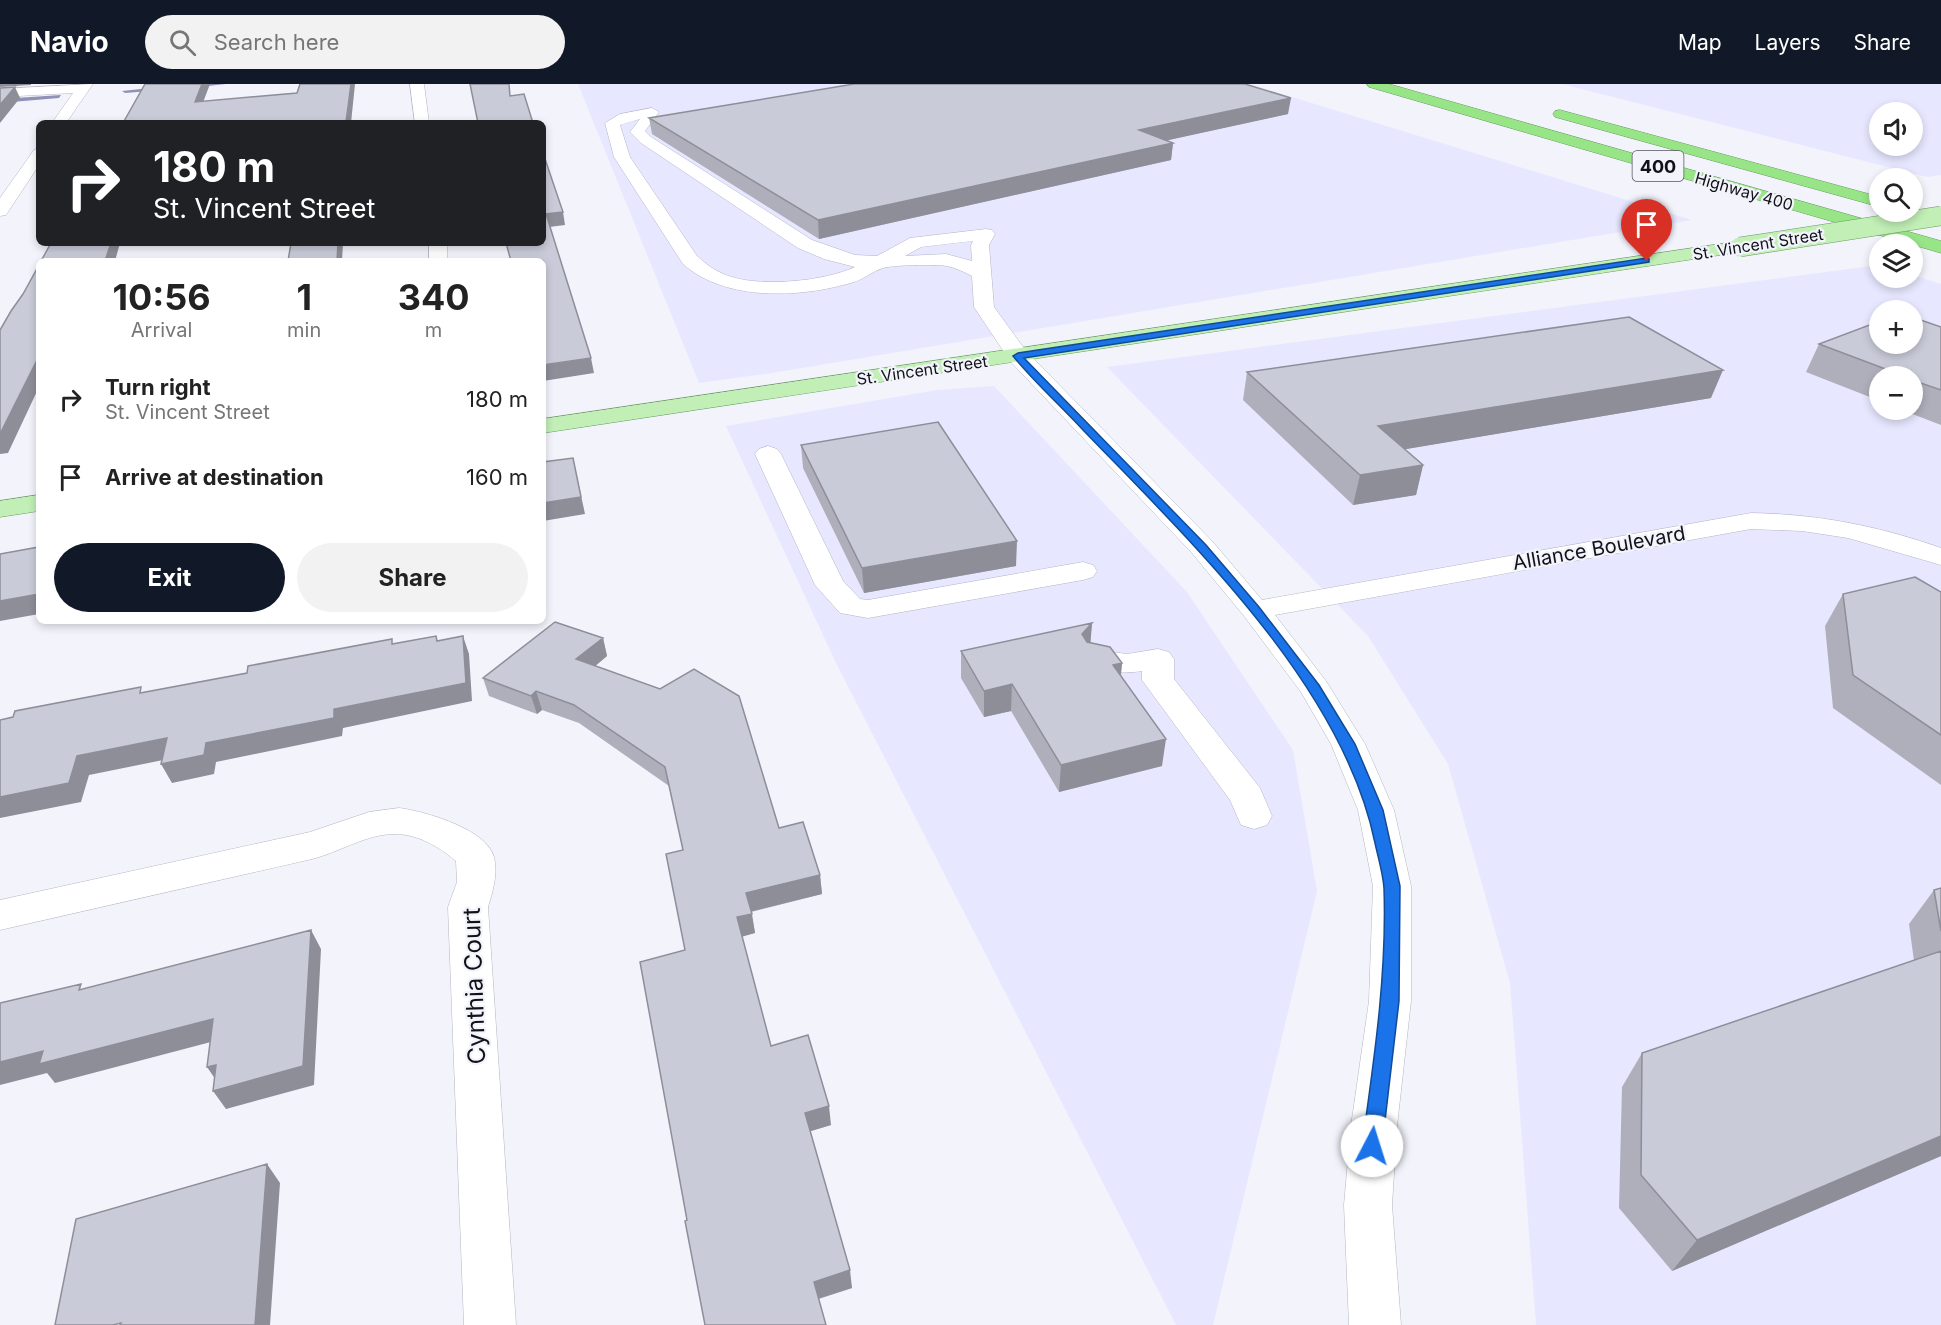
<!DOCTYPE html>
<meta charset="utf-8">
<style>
:root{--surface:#fff;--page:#f2f2f2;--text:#222;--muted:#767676;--accent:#111827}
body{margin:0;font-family:Inter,sans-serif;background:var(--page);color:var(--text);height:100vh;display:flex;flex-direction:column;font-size:22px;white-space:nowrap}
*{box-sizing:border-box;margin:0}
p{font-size:20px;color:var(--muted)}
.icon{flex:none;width:33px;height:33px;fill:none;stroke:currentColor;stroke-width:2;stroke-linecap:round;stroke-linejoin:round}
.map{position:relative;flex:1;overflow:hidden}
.side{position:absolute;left:36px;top:174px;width:510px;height:366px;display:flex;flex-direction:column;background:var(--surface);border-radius:9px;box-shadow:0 3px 9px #0003}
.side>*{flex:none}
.hud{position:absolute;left:36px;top:36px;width:510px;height:126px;border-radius:9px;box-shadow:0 3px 9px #0003;background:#202124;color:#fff;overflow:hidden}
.buttons{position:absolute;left:1869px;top:18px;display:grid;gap:12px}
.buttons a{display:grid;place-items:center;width:54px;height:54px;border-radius:50%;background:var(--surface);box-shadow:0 3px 9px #0003;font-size:30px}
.pin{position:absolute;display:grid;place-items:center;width:51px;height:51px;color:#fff;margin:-62px -26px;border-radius:50% 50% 50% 0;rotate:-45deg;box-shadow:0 0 6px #0007}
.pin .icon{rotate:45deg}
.me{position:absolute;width:66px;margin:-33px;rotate:5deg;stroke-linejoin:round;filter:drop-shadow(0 0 4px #0008)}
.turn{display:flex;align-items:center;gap:21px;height:126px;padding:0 18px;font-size:27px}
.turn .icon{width:78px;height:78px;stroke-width:2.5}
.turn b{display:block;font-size:42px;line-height:51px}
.eta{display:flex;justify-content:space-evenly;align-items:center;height:102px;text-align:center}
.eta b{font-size:36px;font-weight:700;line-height:42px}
.cta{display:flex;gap:12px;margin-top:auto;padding:12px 18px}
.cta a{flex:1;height:69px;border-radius:36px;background:var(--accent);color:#fff;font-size:24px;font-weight:700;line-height:69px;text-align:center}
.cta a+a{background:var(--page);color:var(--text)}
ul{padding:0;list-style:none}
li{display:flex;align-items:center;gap:18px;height:78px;padding:0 18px}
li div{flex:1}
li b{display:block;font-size:22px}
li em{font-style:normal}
header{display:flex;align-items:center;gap:36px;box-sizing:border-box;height:84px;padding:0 30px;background:var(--accent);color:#fff}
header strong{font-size:28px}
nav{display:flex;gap:33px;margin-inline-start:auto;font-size:21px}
.search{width:420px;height:54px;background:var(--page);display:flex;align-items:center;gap:15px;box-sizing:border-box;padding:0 21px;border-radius:33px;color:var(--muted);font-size:22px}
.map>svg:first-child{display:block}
.built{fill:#e7e8ff;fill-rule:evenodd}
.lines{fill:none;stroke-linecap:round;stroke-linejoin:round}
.stream{fill:#9091b7;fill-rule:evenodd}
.minor-casing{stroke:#b4b5c3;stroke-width:1}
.major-casing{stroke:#689b5f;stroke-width:1}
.highway-casing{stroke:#689b5f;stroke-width:1}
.minor{fill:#fff;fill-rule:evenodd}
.major{fill:#c1efb6;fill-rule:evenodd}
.highway{fill:#97e586;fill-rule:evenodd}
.major-bridge-casing{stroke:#689b5f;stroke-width:20;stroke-linecap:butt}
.major-bridge{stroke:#c1efb6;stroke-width:19}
.wall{fill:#aeafbb}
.shaded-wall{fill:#8d8e98}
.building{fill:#cacbd9;stroke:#8d8e98;stroke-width:1.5}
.route{fill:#1a73e8;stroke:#114b97;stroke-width:1.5}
.labels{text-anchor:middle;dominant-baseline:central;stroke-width:4.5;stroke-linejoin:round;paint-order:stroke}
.far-street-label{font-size:16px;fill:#111217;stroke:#f3f3fc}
.shield{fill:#f3f3fc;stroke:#55565c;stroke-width:1.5}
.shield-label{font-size:18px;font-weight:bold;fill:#111217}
.street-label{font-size:20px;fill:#111217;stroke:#f3f3fc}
.near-street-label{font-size:24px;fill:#111217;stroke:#f3f3fc}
</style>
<header>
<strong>Navio</strong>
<div class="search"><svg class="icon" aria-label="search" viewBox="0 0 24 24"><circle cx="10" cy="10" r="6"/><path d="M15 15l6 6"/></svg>Search here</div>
<nav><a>Map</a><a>Layers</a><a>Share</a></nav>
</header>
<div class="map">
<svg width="1941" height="1241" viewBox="0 0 1941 1241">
<rect width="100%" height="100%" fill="#f3f3fc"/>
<path class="built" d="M 578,0 L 1250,0 L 1692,136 L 772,289 L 699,299 Z
M 1562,0 L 1941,0 L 1941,91 L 1927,93 ZM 1880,28 L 1912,28 L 1912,62 L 1880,62 Z
M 1879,181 L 1880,194 L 1912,194 L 1913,191 L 1941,200 L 1941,1241 L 1536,1241 L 1510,899 L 1448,680 L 1368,552 L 1107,283 ZM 1880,226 L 1912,226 L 1912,260 L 1880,260 ZM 1880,292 L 1912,292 L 1912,326 L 1880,326 Z
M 994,302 L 1187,508 L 1293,666 L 1317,807 L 1213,1241 L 1176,1241 L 836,579 L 726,342 L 937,306 Z"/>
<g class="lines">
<path class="stream" d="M 193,0 L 226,0 L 190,4 L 187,2 Z
M 160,3 L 162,6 L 125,9 L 122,7 Z
M 61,11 L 59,14 L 0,19 L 0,15 Z"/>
<defs>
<path id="minor" d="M 93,0 L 66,39 L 52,39 L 73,9 L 0,13 L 0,5 Z
M 410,0 L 424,0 L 429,39 L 415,39 Z
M 652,24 L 659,28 L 645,47 L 651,53 L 812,156 L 855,171 L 877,172 L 910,154 L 986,145 L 992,146 L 995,150 L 989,161 L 994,223 L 1026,267 L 1212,457 L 1262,516 L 1751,429 C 1817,430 1879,442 1941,464 L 1941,481 L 1848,454 L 1802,447 L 1751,445 L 1275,531 L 1326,597 L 1365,660 L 1394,726 L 1411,802 L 1411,917 L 1397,1042 L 1392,1121 L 1401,1241 L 1349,1241 L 1344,1121 L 1351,1042 L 1369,917 L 1373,802 L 1358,726 L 1331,660 L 1301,608 L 1244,532 L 1192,469 L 1010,277 L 974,223 L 972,192 C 964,188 956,184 947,182 C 936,180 892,181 883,184 C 873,187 864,195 854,198 C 801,214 726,218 683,180 L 614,73 L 605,39 L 620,30 ZM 640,35 L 630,48 L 641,59 L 798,164 L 824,175 L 855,183 C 825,197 764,203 732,193 C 718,189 708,182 697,172 L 630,73 L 620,41 ZM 973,157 L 971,161 L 972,177 L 946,170 L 905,172 L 921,163 Z
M 39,64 L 39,81 L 6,131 L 0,132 L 0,114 L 34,66 Z
M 429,159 L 447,159 L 447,177 L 429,177 Z
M 768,362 L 777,365 L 781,370 L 843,497 L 860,515 L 868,516 L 1083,478 L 1093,481 L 1097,487 L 1093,493 L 1083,496 L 868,534 L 840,529 L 815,501 L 755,370 L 759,365 Z
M 1158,565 L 1169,568 L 1174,575 L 1174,595 L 1260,704 L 1272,732 L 1267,741 L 1254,745 L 1241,741 L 1230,716 L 1142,596 L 1142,587 C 1123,590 1105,588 1087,583 L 1082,576 L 1087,569 L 1098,566 L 1127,570 Z
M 399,724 C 424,727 487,745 494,773 C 498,790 493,807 488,823 L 516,1241 L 464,1241 L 448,823 L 457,798 L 456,777 C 439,763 418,750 395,750 C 366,750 340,768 312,775 C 208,799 104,822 0,846 L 0,816 L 310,748 L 369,728 Z"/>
<path id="major" d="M 1740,157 L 1747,159 L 1749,163 L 1747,167 L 543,349 L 543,335 Z
M 39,411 L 39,427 L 0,433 L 0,417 Z"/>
<path id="highway" d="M 1367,0 L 1389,0 L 1941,157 L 1941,169 L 1369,3 Z
M 1560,26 L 1880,113 L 1880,123 L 1555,33 L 1553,30 L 1555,27 Z"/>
</defs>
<use href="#minor" class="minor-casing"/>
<use href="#major" class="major-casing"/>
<use href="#highway" class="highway-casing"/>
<use href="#minor" class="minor"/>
<use href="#major" class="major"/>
<use href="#highway" class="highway"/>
<defs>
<path id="major-bridge" d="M 1740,163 L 1941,132"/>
</defs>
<use href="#major-bridge" class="major-bridge-casing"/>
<use href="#major-bridge" class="major-bridge"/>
</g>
<path class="wall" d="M 1288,30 L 1167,56 L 1173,59 L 1171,76 L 819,155 L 652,50 L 649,34 Z
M 1941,243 L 1941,341 L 1902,326 L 1912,326 L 1912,292 L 1880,292 L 1880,317 L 1806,288 L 1819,260 Z
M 1247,288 L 1711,314 L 1405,365 L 1423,381 L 1416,411 L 1353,421 L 1243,316 Z
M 801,361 L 1016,482 L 864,509 L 803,384 Z
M 1941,508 L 1941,701 L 1833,624 L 1825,542 L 1843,510 Z
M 1092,539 L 1090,559 L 1122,579 L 1121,592 L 1162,682 L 1059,708 L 1011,627 L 984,633 L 961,594 L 961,567 Z
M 603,554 L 607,572 L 595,582 L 779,744 L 820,791 L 822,810 L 751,828 L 755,849 L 742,852 L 771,962 L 831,1041 L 810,1047 L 852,1204 L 819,1215 L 687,1136 L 685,866 L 683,766 L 669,702 L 579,639 L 542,626 L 537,630 L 489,612 L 483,594 Z
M 1941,804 L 1941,1072 L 1672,1187 L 1619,1124 L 1622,1003 L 1642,969 L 1914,877 L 1909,840 L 1934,806 Z"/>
<path class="shaded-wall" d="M 0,0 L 31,0 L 31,1 L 0,3 Z
M 202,0 L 210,0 L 199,29 L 195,18 Z
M 351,0 L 355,0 L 351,39 L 346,39 Z
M 15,3 L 20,14 L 0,39 L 0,21 Z
M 1291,14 L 1288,30 L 1137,63 L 1139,46 Z
M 1173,59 L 1171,76 L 819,155 L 818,136 Z
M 563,128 L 565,141 L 549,143 L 546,130 Z
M 111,159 L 120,159 L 115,177 L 105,177 Z
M 338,159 L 343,159 L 342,177 L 337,177 Z
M 39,272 L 39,303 L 8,369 L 0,370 L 0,350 Z
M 591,274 L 594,289 L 543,297 L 543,281 Z
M 1723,286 L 1711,314 L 1371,371 L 1378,342 Z
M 573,374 L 585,430 L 543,437 L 543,419 Z
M 1423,381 L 1416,411 L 1353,421 L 1360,391 Z
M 1017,457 L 1016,482 L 864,509 L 862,484 Z
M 39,510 L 39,530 L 0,537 L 0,517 Z
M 1092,539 L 1090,565 L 1082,550 Z
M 463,552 L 469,570 L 472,617 L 343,644 L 342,652 L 216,678 L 214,690 L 172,699 L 161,680 L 206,659 L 334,625 Z
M 603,554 L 607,572 L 581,594 L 576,575 Z
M 1122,579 L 1119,606 L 1113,581 Z
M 1012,600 L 1011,627 L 984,633 L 984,607 Z
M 536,607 L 542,626 L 537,630 L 531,612 Z
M 167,654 L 178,673 L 89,691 L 81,718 L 0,734 L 0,713 L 77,672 Z
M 1166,655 L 1162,682 L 1059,708 L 1061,681 Z
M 820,791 L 822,810 L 749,828 L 746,809 Z
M 752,830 L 755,849 L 741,853 L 737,833 Z
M 311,846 L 321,865 L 314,1001 L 226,1025 L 213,1007 Z
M 213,935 L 226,954 L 55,999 L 47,989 L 0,1001 L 0,978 L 43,967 Z
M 216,981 L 220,1002 L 207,983 Z
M 829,1022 L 831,1041 L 808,1048 L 805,1029 Z
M 1941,1052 L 1941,1072 L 1672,1187 L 1697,1156 Z
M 267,1080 L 280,1099 L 270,1241 L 255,1241 Z
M 850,1186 L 852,1204 L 817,1215 L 814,1198 Z"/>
<path class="building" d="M 145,0 L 202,0 L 195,18 L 297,9 L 300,0 L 351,0 L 346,38 L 348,38 L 348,39 L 123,39 Z
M 470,0 L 509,0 L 510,12 L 524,10 L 533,39 L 478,39 Z
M 854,0 L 1245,0 L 1291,14 L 1139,46 L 1173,59 L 818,136 L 649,34 Z
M 15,3 L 0,21 L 0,4 Z
M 543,69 L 563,128 L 546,130 L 591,274 L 543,281 L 543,177 L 511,177 L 506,159 L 543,159 Z
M 51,159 L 111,159 L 105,177 L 41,177 Z
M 291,159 L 338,159 L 337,177 L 288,177 Z
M 39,181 L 39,272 L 0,350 L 0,246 L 11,227 L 23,210 Z
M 1629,233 L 1723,286 L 1378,342 L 1423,381 L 1360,391 L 1247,288 Z
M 1912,233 L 1941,243 L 1941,306 L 1912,296 L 1912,292 L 1904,292 L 1819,260 L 1880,237 L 1880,260 L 1912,260 Z
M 938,338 L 1017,457 L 862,484 L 801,361 Z
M 573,374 L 581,413 L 543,419 L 543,378 Z
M 39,463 L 39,510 L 0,517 L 0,470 Z
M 1915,493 L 1941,508 L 1941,651 L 1853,591 L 1843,510 Z
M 555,538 L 603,554 L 576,575 L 660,605 L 694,585 L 739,612 L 779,744 L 803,738 L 820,791 L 746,809 L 752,830 L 737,833 L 771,962 L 808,951 L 829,1022 L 805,1029 L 850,1186 L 814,1198 L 826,1241 L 705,1241 L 685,1137 L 687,1136 L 640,878 L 685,866 L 666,770 L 683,766 L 665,683 L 574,621 L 536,607 L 531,612 L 483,594 Z
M 1092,539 L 1082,550 L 1087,558 L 1110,563 L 1122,579 L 1113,581 L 1166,655 L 1061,681 L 1012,600 L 984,607 L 961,567 Z
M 436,552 L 437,557 L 463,552 L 466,599 L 334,625 L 334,634 L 206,659 L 204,671 L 161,680 L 167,654 L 77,672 L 69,699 L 0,713 L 0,636 L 13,633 L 15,627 L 141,603 L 140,609 L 247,589 L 248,582 L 392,555 L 392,560 Z
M 1941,804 L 1941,847 L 1934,806 Z
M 311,846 L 303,982 L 213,1007 L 216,981 L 207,983 L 213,935 L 39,980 L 43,967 L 0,978 L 0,919 L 81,900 L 79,906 Z
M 1941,867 L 1941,1052 L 1697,1156 L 1641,1091 L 1642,969 Z
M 267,1080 L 255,1241 L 120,1241 L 121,1239 L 113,1241 L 55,1241 L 76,1135 Z"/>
<path class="route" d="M 1647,174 L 1649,175 L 1649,178 L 1024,274 L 1206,461 L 1259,523 L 1319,601 L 1355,660 L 1383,726 L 1400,802 L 1399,917 L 1382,1062 L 1379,1068 L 1372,1070 L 1365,1068 L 1362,1062 C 1374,976 1387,891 1384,804 C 1383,789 1378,773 1375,759 C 1343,602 1191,458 1083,346 C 1060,321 1034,298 1013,272 L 1018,269 Z"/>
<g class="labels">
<g class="far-street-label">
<text transform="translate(1744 107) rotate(16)">Highway 400</text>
<text transform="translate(1758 160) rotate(-9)">St. Vincent Street</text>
<text transform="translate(922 286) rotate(-8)">St. Vincent Street</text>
</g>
<rect class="shield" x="1632.5" y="67" width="51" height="30" rx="4.5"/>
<g class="shield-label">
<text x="1658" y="82">400</text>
</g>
<g class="street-label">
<text transform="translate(1599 464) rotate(-10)">Alliance Boulevard</text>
</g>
<g class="near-street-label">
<text transform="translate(474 902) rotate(-92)">Cynthia Court</text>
</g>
</g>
</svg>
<div class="buttons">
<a><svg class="icon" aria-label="sound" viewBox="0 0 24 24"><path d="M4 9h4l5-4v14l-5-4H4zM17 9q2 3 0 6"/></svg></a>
<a><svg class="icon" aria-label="search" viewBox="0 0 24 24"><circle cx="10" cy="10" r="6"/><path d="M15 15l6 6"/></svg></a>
<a><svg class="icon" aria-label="layers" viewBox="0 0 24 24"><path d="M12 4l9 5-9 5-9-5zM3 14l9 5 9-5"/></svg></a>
<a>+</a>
<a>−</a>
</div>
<div class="pin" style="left:1647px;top:177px;background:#d93025"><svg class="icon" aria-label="arrive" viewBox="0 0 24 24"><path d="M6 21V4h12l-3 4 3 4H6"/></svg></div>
<svg class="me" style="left:1372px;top:1062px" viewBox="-20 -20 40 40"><circle r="19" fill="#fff"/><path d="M0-13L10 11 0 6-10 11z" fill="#1a73e8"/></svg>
<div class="hud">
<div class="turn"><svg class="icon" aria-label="right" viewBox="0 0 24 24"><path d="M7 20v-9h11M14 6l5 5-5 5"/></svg><div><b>180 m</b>St. Vincent Street</div></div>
</div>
<section class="side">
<div class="eta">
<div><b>10:56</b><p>Arrival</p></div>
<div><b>1</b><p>min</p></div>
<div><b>340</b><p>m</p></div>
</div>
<ul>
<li><svg class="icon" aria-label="right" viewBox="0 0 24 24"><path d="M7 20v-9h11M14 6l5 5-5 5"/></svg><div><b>Turn right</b><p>St. Vincent Street</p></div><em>180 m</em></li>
<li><svg class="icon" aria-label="arrive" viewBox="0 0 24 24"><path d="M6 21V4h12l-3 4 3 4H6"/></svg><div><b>Arrive at destination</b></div><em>160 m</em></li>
</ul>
<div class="cta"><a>Exit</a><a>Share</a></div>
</section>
</div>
